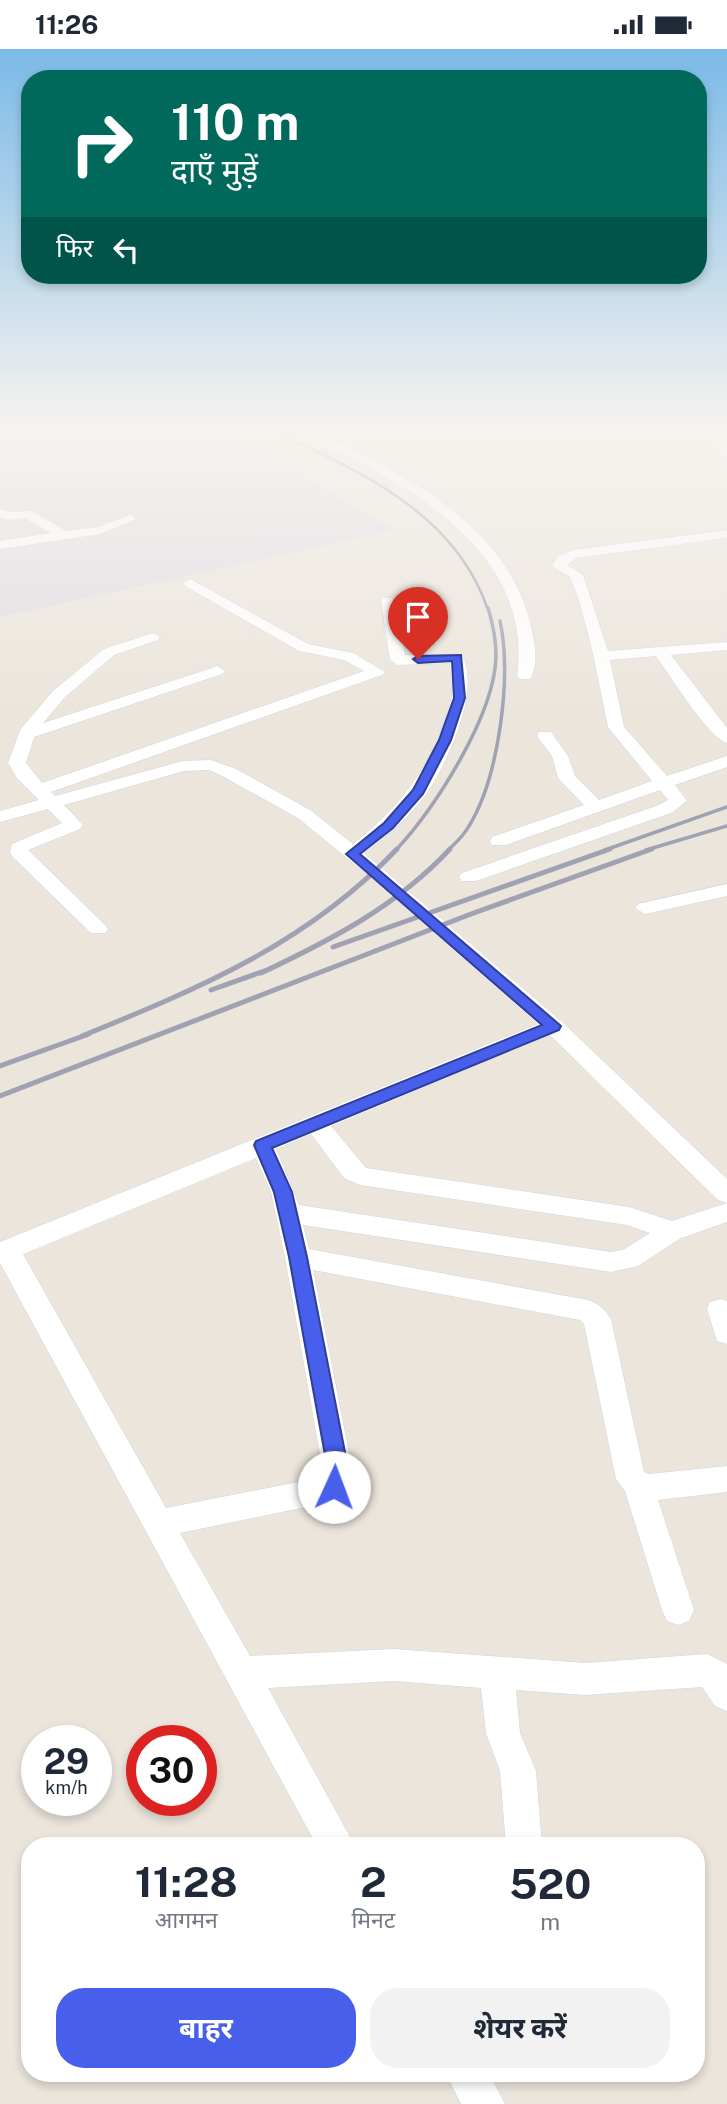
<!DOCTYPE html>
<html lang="hi">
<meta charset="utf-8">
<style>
:root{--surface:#fff;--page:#f2f2f3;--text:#1f2937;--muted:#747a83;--accent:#485fec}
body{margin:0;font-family:"Public Sans","Noto Sans Devanagari",sans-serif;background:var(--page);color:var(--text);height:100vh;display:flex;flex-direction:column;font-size:26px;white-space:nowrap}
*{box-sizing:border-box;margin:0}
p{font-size:23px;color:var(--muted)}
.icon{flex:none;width:38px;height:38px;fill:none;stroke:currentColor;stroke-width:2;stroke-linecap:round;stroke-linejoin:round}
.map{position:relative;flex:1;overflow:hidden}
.side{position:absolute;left:21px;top:1788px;width:684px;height:245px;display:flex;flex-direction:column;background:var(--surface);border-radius:28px;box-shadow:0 4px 10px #0003}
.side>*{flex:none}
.banner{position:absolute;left:21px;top:21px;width:686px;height:214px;border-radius:28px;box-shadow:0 4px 10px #0003;background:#00695c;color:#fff;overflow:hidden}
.speed{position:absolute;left:21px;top:1676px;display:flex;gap:14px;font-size:35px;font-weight:700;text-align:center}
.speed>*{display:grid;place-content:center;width:91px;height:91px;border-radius:50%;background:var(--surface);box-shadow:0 4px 10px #0003;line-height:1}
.speed small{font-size:18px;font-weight:400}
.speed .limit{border:10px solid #d22;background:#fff;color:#111}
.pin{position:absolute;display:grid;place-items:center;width:60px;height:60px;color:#fff;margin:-72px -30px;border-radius:50% 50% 50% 0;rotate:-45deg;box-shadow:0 0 7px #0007}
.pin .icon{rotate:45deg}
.me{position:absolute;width:77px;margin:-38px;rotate:2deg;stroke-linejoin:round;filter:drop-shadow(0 0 5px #0008)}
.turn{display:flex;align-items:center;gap:24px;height:147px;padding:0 35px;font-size:32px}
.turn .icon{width:91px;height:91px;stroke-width:2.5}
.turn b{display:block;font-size:49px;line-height:60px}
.then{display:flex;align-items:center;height:66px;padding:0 35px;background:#0003;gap:14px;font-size:26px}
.eta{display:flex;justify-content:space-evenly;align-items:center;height:119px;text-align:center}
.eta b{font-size:42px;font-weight:700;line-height:49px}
.cta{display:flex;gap:14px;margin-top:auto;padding:14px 35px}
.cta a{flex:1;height:80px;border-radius:28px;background:var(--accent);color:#fff;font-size:28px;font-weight:700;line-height:80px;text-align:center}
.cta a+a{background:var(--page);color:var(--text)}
.status{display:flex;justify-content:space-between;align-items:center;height:49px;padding:0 35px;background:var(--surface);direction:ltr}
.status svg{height:19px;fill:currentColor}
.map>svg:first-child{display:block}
.industrial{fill:#dfdde3}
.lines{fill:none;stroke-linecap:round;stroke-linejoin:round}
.minor-casing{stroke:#d2d4e1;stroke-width:1}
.minor{fill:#fff;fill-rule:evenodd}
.rail-far2{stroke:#a0a1b2;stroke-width:2.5}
.rail-far1{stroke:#a0a1b2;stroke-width:3.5}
.rail{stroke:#a0a1b2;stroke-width:5}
.route{fill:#485fec;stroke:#2f3e99;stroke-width:2}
</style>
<div class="status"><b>11:26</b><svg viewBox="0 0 49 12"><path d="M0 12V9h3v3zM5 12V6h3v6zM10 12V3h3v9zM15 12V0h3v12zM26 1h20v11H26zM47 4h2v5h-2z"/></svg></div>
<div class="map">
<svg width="727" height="2055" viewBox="0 0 727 2055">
<rect width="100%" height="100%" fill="#ebe5dc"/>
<path class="industrial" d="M 0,376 L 213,376 L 396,481 L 0,568 Z"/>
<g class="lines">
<defs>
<path id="minor" d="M 152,376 L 165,376 L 168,379 L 162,382 Z
M 287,376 L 301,376 C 389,418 504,468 530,573 C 534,591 540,613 530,630 L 520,630 L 517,627 C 531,522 445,459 362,415 C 340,403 305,392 287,376 Z
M 697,376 L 708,376 L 727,399 L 727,409 L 723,408 Z
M 0,460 L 9,463 L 31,462 L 66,482 L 98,478 L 130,466 L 136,470 L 100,485 L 0,500 L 0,492 L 51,484 L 25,469 L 8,471 L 0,468 Z
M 727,481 L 727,489 L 576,509 L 567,516 L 583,526 L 608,602 L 727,593 L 727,601 L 671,606 L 727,679 L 727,694 C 709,689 669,625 656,607 L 610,611 L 624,678 L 667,727 L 727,707 L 727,718 L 675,736 L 687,752 L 671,764 L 476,832 L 462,832 L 459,828 L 462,824 L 659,756 L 668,751 L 660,741 L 506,796 L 492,796 L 490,792 L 492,788 L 584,756 L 558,729 L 552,707 L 537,687 L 539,683 L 551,683 L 568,707 L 575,727 L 599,751 L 652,732 L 608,678 L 592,600 L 579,551 L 570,528 L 552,517 L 558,507 L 573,501 Z
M 190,530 L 308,595 L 353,604 L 385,623 L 382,626 L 51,743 L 55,747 L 183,712 L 211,711 L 236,720 L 310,761 L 353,795 C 401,758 436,711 451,651 C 454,640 450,625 450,614 L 398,616 L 390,611 L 381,552 L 383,549 L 393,549 L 405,606 L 462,606 C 481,643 448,712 427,744 C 410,768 387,787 364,804 L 561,972 L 727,1130 L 727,1173 L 681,1189 L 638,1217 L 611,1223 L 303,1176 L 309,1200 L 588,1251 C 599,1255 605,1260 611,1270 L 644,1423 L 649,1425 L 727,1417 L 727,1443 L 658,1451 L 694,1561 L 689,1572 L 678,1576 L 667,1572 L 662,1561 L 625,1442 L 616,1430 L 584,1275 L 580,1271 L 313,1221 L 354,1429 L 345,1447 L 325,1454 L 180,1484 L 250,1607 L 394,1600 L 585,1614 L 707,1605 L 727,1615 L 727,1662 L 715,1657 L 702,1638 L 585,1646 L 516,1641 L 520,1684 L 536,1722 L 542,1797 L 506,1797 L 500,1722 L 486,1684 L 481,1639 L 394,1632 L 268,1639 L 355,1797 L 317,1797 L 0,1214 L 0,1193 L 538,975 L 369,827 L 298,769 L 224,728 L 209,721 L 184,722 L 64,756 L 83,776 L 80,780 L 28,801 L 105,876 L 108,880 L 105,884 L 91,884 L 12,807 L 10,803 L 12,795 L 62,774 L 48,760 L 0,773 L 0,762 L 39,751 L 17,729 L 8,714 L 20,681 L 53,642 L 104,600 L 153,584 L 160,588 L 158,591 L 114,606 L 65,648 L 43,674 L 212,619 L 217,617 L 225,622 L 222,625 L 34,688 L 26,714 L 42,734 L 364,622 L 344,611 L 299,602 L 185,537 L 183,534 ZM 550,986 L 718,1151 L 727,1154 L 672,1172 L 629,1158 L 366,1119 L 331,1077 ZM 311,1085 L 344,1129 L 360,1136 L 627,1176 L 650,1184 L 623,1201 L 611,1203 L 299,1156 L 276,1100 ZM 256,1109 L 271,1143 L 285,1208 L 324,1428 L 166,1459 L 23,1205 Z
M 727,835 L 727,847 L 645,865 L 635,859 L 638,855 Z
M 720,1250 L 727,1252 L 727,1295 L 717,1292 L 707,1260 L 710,1253 Z
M 446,2025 L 489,2025 L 505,2055 L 461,2055 Z"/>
</defs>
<use href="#minor" class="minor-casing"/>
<use href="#minor" class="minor"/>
<path class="rail-far2" d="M 261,376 C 351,419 454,459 488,561"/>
<path class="rail-far1" d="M 396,801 C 435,759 495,666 496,607 C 496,591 493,575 488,559
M 448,801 C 456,794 464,786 469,777 C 499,728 512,628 500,572
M 605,801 L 727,758
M 646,801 L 727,777"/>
<path class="rail" d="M 333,898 L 610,800
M 261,924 C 331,891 397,857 450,800
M 211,941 L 270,920
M 82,987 C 200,939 308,894 397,800
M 0,1017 L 89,985
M 0,1047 L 471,865 L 652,800"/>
</g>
<linearGradient id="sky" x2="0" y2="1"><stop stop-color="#7bbae7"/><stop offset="0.57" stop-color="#f6f3ef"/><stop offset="1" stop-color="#f6f3ef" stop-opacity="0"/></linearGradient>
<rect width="727" height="664" fill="url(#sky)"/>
<path class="route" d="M 461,606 L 465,649 L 451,691 L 423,745 L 393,779 L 360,805 L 561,977 L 559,981 L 272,1099 L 292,1143 L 307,1208 L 350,1429 L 341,1444 L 334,1447 L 326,1444 L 323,1438 L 329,1428 L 289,1208 L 274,1143 L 254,1096 L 256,1092 L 542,976 L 346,805 L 384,774 L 413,741 L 439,691 L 454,649 L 452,612 L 418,614 L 413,610 L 418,607 Z"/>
</svg>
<div class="speed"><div>29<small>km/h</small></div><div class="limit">30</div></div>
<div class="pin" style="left:418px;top:610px;background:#d93025"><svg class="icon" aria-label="arrive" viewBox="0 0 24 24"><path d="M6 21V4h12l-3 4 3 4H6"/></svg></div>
<svg class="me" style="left:334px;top:1438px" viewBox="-20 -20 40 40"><circle r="19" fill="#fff"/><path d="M0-13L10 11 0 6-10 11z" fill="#485fec"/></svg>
<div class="banner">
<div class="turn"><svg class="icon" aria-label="right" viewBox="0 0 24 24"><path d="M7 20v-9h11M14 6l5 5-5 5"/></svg><div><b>110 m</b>दाएँ मुड़ें</div></div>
<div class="then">फिर<svg class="icon" aria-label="left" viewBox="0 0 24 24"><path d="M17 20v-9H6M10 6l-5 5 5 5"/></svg></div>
</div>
<section class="side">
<div class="eta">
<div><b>11:28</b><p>आगमन</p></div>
<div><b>2</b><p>मिनट</p></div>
<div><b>520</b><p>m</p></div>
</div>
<div class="cta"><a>बाहर</a><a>शेयर करें</a></div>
</section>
</div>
